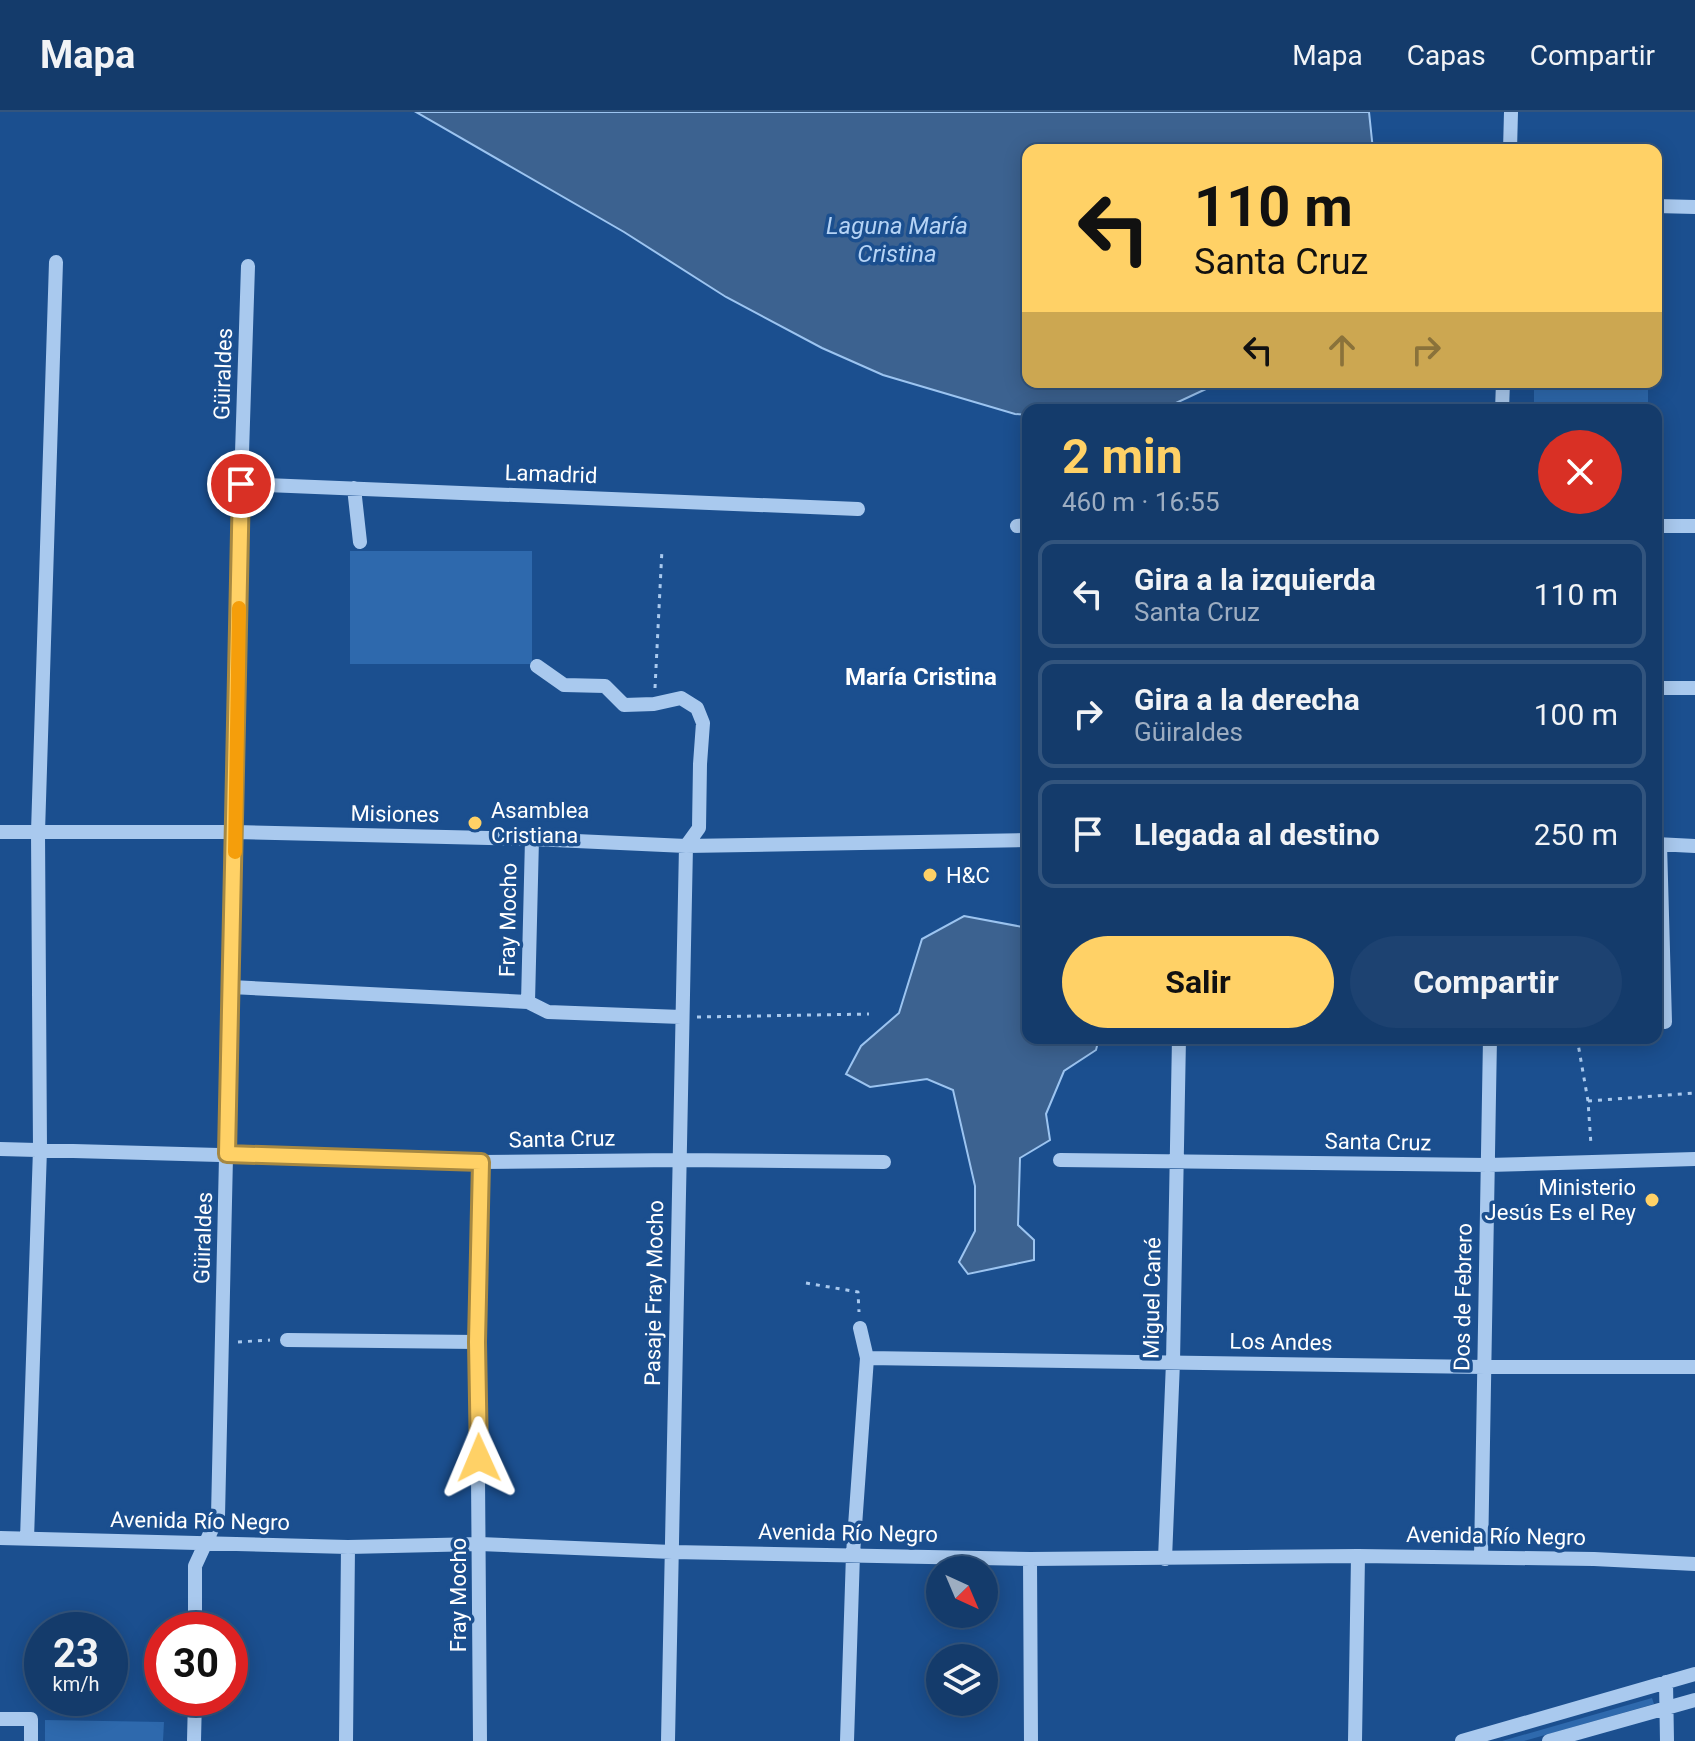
<!DOCTYPE html>
<html lang="es">
<meta charset="utf-8">
<style>
:root{--surface:#143b6b;--page:#1d4271;--text:#f1f3f6;--muted:#9dadc1;--line:#33557e;--accent:#ffd166}
body{margin:0;font-family:Roboto,sans-serif;background:var(--page);color:var(--text);height:100vh;display:flex;flex-direction:column;font-size:30px;white-space:nowrap}
*{box-sizing:border-box;margin:0}
p{font-size:26px;color:var(--muted)}
.icon{flex:none;width:44px;height:44px;fill:none;stroke:currentColor;stroke-width:2;stroke-linecap:round;stroke-linejoin:round}
.map{position:relative;flex:1;overflow:hidden}
.drawer{position:absolute;left:1022px;top:292px;width:640px;height:640px;display:flex;flex-direction:column;background:var(--surface);border-radius:16px;box-shadow:0 4px 20px #0003,0 0 0 2px var(--line)}
.drawer>*{flex:none}
.banner{position:absolute;left:1022px;top:32px;width:640px;height:244px;border-radius:16px;box-shadow:0 4px 20px #0003,0 0 0 2px var(--line);background:#ffd166;color:#111;overflow:hidden}
.needle{width:52px;rotate:136deg}
.buttons{position:absolute;left:926px;top:1444px;display:grid;gap:16px}
.buttons a{display:grid;place-items:center;width:72px;height:72px;border-radius:50%;background:var(--surface);box-shadow:0 4px 20px #0003,0 0 0 2px var(--line);font-size:40px}
.speed{position:absolute;left:24px;top:1500px;display:flex;gap:16px;font-size:40px;font-weight:700;text-align:center}
.speed>*{display:grid;place-content:center;width:104px;height:104px;border-radius:50%;background:var(--surface);box-shadow:0 4px 20px #0003,0 0 0 2px var(--line);line-height:1}
.speed small{font-size:20px;font-weight:400}
.speed .limit{border:12px solid #d22;background:#fff;color:#111}
.pin{position:absolute;display:grid;place-items:center;width:68px;height:68px;color:#fff;margin:-34px;border:4px solid #fff;border-radius:50%;box-shadow:0 2px 8px #0007}
.me{position:absolute;width:88px;margin:-44px;rotate:359deg;stroke-linejoin:round;filter:drop-shadow(0 0 6px #0008)}
.turn{display:flex;align-items:center;gap:28px;height:168px;padding:0 40px;font-size:36px}
.turn .icon{width:104px;height:104px;stroke-width:2.5}
.turn b{display:block;font-size:56px;line-height:68px}
.lanes{display:flex;align-items:center;height:76px;padding:0 40px;background:#0003;justify-content:center;gap:40px;direction:ltr}
.lanes .off{opacity:.35}
.round{display:grid;place-items:center;flex:none;width:84px;height:84px;border-radius:42px;background:var(--page)}
.head{display:flex;align-items:center;justify-content:space-between;height:136px;padding:0 40px}
h1{font-size:48px;font-weight:700;line-height:60px;color:var(--accent)}
.primary-button{display:flex;gap:16px;margin-top:auto;padding:16px 40px}
.primary-button a{flex:1;height:92px;border-radius:48px;background:var(--accent);color:#111;font-size:32px;font-weight:700;line-height:92px;text-align:center}
.primary-button a+a{background:var(--page);color:var(--text)}
ul{padding:0;list-style:none}
li{display:flex;align-items:center;gap:24px;height:108px;margin:0 16px 12px;padding:0 24px;border:4px solid var(--line);border-radius:16px}
li div{flex:1}
li b{display:block;font-size:30px}
li em{font-style:normal}
header{display:flex;align-items:center;gap:48px;box-sizing:border-box;height:112px;padding:0 40px;background:var(--surface);border-bottom:2px solid var(--line)}
header strong{font-size:38px}
nav{display:flex;gap:44px;margin-inline-start:auto;font-size:28px}
.map>svg:first-child{display:block}
.green{fill:#2e69ad}
.water{fill:#3c6290;stroke:#9cc4f0;stroke-width:2}
.lines{fill:none;stroke-linecap:round;stroke-linejoin:round}
.path{stroke:#a9c9ee;stroke-width:3;stroke-dasharray:4 6;stroke-linecap:butt}
.minor{stroke:#a9c9ee;stroke-width:14}
.route-casing{stroke:#a68842;stroke-width:20}
.route{stroke:#ffd166;stroke-width:14}
.slow{stroke:#f59e0b;stroke-width:14}
.poi-dot{fill:#ffd166;stroke:#1b4f8f;stroke-width:3}
.labels{text-anchor:middle;dominant-baseline:central;stroke-width:7;stroke-linejoin:round;paint-order:stroke}
.street-label{font-size:22px;fill:#fff;stroke:#1b4f8f}
.poi-label{font-size:22px;fill:#fff;stroke:#1b4f8f;text-anchor:start}
.water-label{font-size:24px;font-style:italic;fill:#b5d3f5;stroke:#1b4f8f}
.neighbourhood-label{font-size:24px;font-weight:bold;fill:#fff;stroke:#1b4f8f}
</style>
<header>
<strong>Mapa</strong>
<nav><a>Mapa</a><a>Capas</a><a>Compartir</a></nav>
</header>
<div class="map">
<svg width="1695" height="1629" viewBox="0 0 1695 1629">
<rect width="100%" height="100%" fill="#1b4f8f"/>
<path class="green" d="M 1534,270 L 1648,270 L 1648,298 L 1534,298 Z
M 350,439 L 532,439 L 532,552 L 350,552 Z
M 1652,1586 L 1654,1592 L 1524,1629 L 1502,1629 Z
M 45,1608 L 164,1610 L 163,1629 L 45,1629 Z"/>
<path class="water" d="M 416,0 L 1369,0 L 1373,38 L 1028,38 L 1028,270 L 1221,270 L 1161,298 L 1028,298 L 1028,303 L 1015,302 L 883,263 L 822,236 L 726,185 L 624,120 Z
M 964,804 L 1028,816 L 1028,926 L 1099,926 L 1096,938 L 1064,959 L 1046,1002 L 1050,1028 L 1020,1046 L 1018,1113 L 1034,1128 L 1034,1148 L 968,1162 L 959,1150 L 975,1119 L 975,1074 L 953,978 L 927,967 L 870,975 L 846,962 L 861,934 L 899,901 L 922,827 Z"/>
<g class="lines">
<path class="path" d="M 655,576 L 662,437
M 697,905 L 869,902
M 1577,926 L 1588,989 L 1591,1033
M 1588,989 L 1695,981
M 806,1171 L 858,1180 L 859,1200
M 238,1230 L 270,1228"/>
<path class="minor" d="M 1510,38 L 1511,0
M 1656,94 L 1695,95
M 1502,298 L 1503,270
M 241,372 L 858,397
M 354,376 L 360,430
M 1017,414 L 1028,413
M 1656,414 L 1695,414
M 537,554 L 564,573 L 605,574 L 624,593 L 654,592 L 681,586 L 697,596 L 703,611 L 700,652 L 699,716 L 686,734 L 668,1629
M 1656,576 L 1695,576
M 0,720 L 235,720 L 532,727 L 686,734 L 1028,728
M 1656,732 L 1695,734
M 1660,732 L 1665,910
M 231,875 L 528,890 L 548,900 L 681,905
M 528,890 L 532,727
M 0,1037 L 481,1050 L 678,1048 L 884,1050
M 1060,1048 L 1488,1053 L 1695,1047
M 287,1228 L 477,1230
M 867,1246 L 1484,1255 L 1695,1255
M 0,1426 L 348,1435 L 480,1432 L 672,1440 L 1030,1447 L 1358,1444 L 1594,1447 L 1695,1452
M 27,1427 L 40,1037 L 38,720 L 56,150
M 1481,1446 L 1490,926
M 1030,1447 L 1031,1629
M 1165,1447 L 1173,1250 L 1179,926
M 195,1518 L 195,1454 L 218,1404 L 241,372 L 248,154
M 1666,1570 L 1667,1629
M 0,1607 L 31,1607 L 31,1629
M 194,1629 L 195,1586
M 346,1629 L 348,1435
M 480,1629 L 477,1230 L 481,1050
M 847,1629 L 853,1442 L 867,1246 L 860,1216
M 1355,1629 L 1358,1444
M 1462,1629 L 1695,1562
M 1549,1629 L 1695,1588"/>
</g>
<g class="lines">
<defs>
<path id="route" d="M 241,372 L 227,1042 L 481,1050 L 477,1230 L 479,1346"/>
</defs>
<use href="#route" class="route-casing"/>
<use href="#route" class="route"/>
<path class="slow" d="M 235,740 L 239,496"/>
</g>
<g class="poi-dot">
<circle cx="475" cy="711" r="8"/>
<circle cx="930" cy="763" r="8"/>
<circle cx="1652" cy="1088" r="8"/>
</g>
<g class="labels">
<g class="street-label">
<text transform="translate(223 262) rotate(-88)">Güiraldes</text>
<text transform="translate(551 362) rotate(2)">Lamadrid</text>
<text transform="translate(395 702) rotate(1)">Misiones</text>
<text transform="translate(508 808) rotate(-89)">Fray Mocho</text>
<text transform="translate(562 1027) rotate(-1)">Santa Cruz</text>
<text transform="translate(1378 1030) rotate(1)">Santa Cruz</text>
<text transform="translate(203 1126) rotate(-88)">Güiraldes</text>
<text transform="translate(654 1181) rotate(-89)">Pasaje Fray Mocho</text>
<text transform="translate(1463 1185) rotate(-89)">Dos de Febrero</text>
<text transform="translate(1152 1186) rotate(-89)">Miguel Cané</text>
<text transform="translate(1281 1230) rotate(1)">Los Andes</text>
<text transform="translate(200 1409) rotate(1)">Avenida Río Negro</text>
<text transform="translate(848 1421) rotate(1)">Avenida Río Negro</text>
<text transform="translate(1496 1424) rotate(1)">Avenida Río Negro</text>
<text transform="translate(458 1483) rotate(-90)">Fray Mocho</text>
</g>
<g class="poi-label">
<text x="491" y="698">Asamblea<tspan x="491" dy="25">Cristiana</tspan></text>
<text x="946" y="763">H&amp;C</text>
<text x="1636" y="1075" text-anchor="end">Ministerio<tspan x="1636" dy="25">Jesús Es el Rey</tspan></text>
</g>
<g class="water-label">
<text x="897" y="114">Laguna María<tspan x="897" dy="28">Cristina</tspan></text>
</g>
<g class="neighbourhood-label">
<text x="921" y="565">María Cristina</text>
</g>
</g>
</svg>
<div class="buttons">
<a><svg class="needle" viewBox="-14 -14 28 28"><path d="M0-13l5 13h-10z" fill="#e53935"/><path d="M0 13l5-13h-10z" fill="#9dadc1"/></svg></a>
<a><svg class="icon" aria-label="layers" viewBox="0 0 24 24"><path d="M12 4l9 5-9 5-9-5zM3 14l9 5 9-5"/></svg></a>
</div>
<div class="speed"><div>23<small>km/h</small></div><div class="limit">30</div></div>
<div class="pin" style="left:241px;top:372px;background:#d93025"><svg class="icon" aria-label="arrive" viewBox="0 0 24 24"><path d="M6 21V4h12l-3 4 3 4H6"/></svg></div>
<svg class="me" style="left:479px;top:1346px" viewBox="-20 -20 40 40"><path d="M0-17L14 15 0 8-14 15z" fill="#ffd166" stroke="#fff" stroke-width="4"/></svg>
<div class="banner">
<div class="turn"><svg class="icon" aria-label="left" viewBox="0 0 24 24"><path d="M17 20v-9H6M10 6l-5 5 5 5"/></svg><div><b>110 m</b>Santa Cruz</div></div>
<div class="lanes"><svg class="icon" aria-label="left" viewBox="0 0 24 24"><path d="M17 20v-9H6M10 6l-5 5 5 5"/></svg><svg class="icon off" aria-label="ahead" viewBox="0 0 24 24"><path d="M12 20V5M6 11l6-6 6 6"/></svg><svg class="icon off" aria-label="right" viewBox="0 0 24 24"><path d="M7 20v-9h11M14 6l5 5-5 5"/></svg></div>
</div>
<section class="drawer">
<div class="head"><div><h1>2 min</h1><p>460 m · 16:55</p></div><a class="round" style="background:#d93025;color:#fff"><svg class="icon" aria-label="close" viewBox="0 0 24 24"><path d="M6 6l12 12M18 6L6 18"/></svg></a></div>
<ul>
<li><svg class="icon" aria-label="left" viewBox="0 0 24 24"><path d="M17 20v-9H6M10 6l-5 5 5 5"/></svg><div><b>Gira a la izquierda</b><p>Santa Cruz</p></div><em>110 m</em></li>
<li><svg class="icon" aria-label="right" viewBox="0 0 24 24"><path d="M7 20v-9h11M14 6l5 5-5 5"/></svg><div><b>Gira a la derecha</b><p>Güiraldes</p></div><em>100 m</em></li>
<li><svg class="icon" aria-label="arrive" viewBox="0 0 24 24"><path d="M6 21V4h12l-3 4 3 4H6"/></svg><div><b>Llegada al destino</b></div><em>250 m</em></li>
</ul>
<div class="primary-button"><a>Salir</a><a>Compartir</a></div>
</section>
</div>
